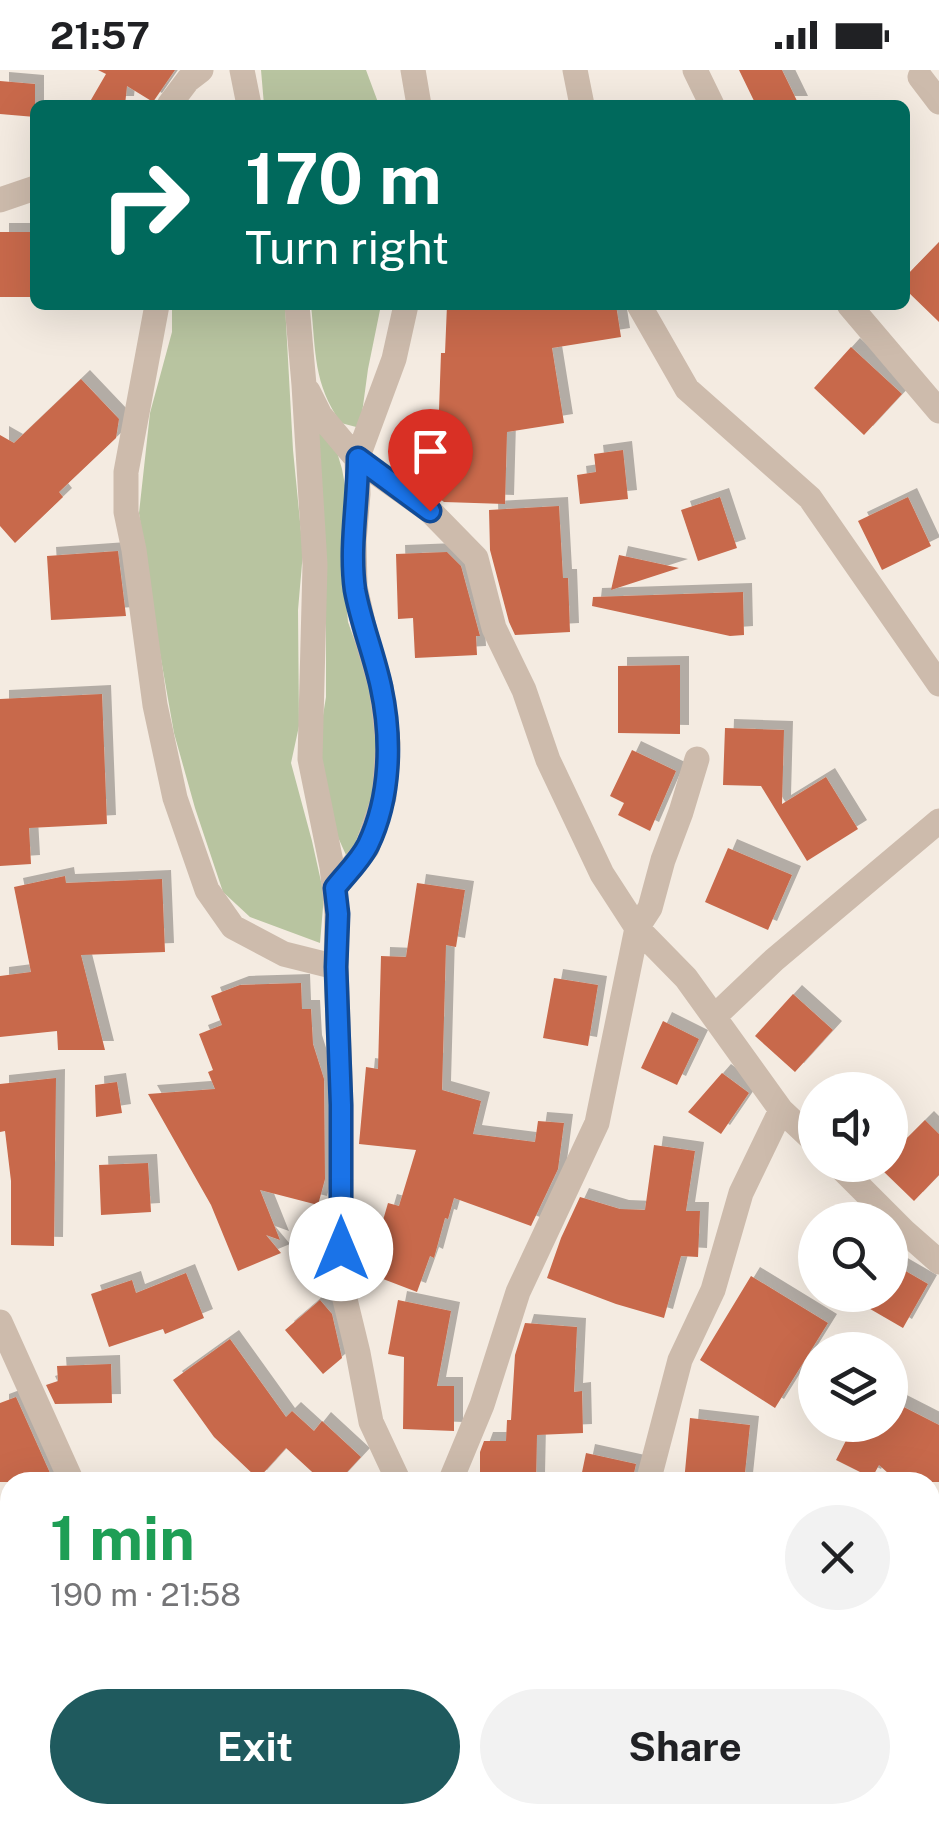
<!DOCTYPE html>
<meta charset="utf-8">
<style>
:root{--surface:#fff;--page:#f2f2f2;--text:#202124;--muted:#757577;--accent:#1f5a5e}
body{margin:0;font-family:"Public Sans",sans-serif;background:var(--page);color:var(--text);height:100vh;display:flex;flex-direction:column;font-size:38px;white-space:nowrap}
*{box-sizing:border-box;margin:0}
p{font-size:32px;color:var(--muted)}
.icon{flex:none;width:55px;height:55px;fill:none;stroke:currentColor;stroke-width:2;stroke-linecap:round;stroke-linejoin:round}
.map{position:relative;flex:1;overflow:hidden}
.details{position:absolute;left:0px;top:1402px;width:940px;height:352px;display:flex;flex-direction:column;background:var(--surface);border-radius:30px 30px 0 0;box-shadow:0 10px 40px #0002}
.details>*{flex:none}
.hud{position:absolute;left:30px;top:30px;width:880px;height:210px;border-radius:15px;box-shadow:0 10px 40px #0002;background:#00695c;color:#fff;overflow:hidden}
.controls{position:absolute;left:798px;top:1002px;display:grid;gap:20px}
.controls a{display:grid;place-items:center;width:110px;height:110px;border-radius:50%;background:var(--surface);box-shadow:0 10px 40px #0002;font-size:50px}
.pin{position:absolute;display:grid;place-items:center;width:85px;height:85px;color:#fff;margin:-102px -42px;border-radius:50% 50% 50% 0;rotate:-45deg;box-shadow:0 0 10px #0007}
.pin .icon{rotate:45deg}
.me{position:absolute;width:110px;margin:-55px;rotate:0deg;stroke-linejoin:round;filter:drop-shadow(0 0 8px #0008)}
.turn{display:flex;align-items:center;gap:35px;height:210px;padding:0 50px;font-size:45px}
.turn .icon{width:130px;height:130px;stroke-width:2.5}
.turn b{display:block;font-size:70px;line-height:85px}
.round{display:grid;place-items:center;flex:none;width:105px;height:105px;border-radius:52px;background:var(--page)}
.overview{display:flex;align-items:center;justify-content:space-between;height:170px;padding:0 50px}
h1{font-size:60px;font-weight:700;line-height:75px;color:#1e9e55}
.cta{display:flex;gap:20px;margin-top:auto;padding:20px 50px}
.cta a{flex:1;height:115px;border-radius:60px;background:var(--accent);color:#fff;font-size:40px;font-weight:700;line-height:115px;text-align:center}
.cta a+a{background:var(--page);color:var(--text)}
.status{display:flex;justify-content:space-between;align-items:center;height:70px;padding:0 50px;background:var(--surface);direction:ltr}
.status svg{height:28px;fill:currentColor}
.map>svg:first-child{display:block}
.green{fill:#b8c4a0}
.building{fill:#c8694b;filter:url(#shadow)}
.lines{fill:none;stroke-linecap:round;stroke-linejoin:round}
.minor{stroke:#cdbbac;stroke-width:25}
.route-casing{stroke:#114b97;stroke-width:25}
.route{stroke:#1a73e8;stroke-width:18}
</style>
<div class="status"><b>21:57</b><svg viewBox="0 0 49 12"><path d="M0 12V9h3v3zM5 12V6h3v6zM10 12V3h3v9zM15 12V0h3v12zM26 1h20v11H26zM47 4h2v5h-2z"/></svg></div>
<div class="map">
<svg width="939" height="1754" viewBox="0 0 939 1754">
<defs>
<filter id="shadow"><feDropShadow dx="9" dy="-9" stdDeviation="0" flood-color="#0004"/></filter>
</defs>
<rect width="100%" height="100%" fill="#f4ebe1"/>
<path class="green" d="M 261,0 L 366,0 L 379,35 L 264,35 Z
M 172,235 L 285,235 L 293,380 L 303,482 L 298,540 L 299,656 L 291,693 L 312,771 L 324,825 L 320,873 L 250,847 L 223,822 L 195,738 L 174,663 L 152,538 L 139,443 L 150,343 L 172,262 Z
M 311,235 L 381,235 L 368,299 L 360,358 L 341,353 C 313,313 316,282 311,235 Z
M 317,358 L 337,382 L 342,399 L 349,437 L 344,506 L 348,552 L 375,628 L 378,709 L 355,774 L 346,785 L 337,765 L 318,676 L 326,627 L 326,502 Z"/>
<path class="building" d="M 98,0 L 175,0 L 153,32 L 127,16 L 125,35 L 88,35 L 106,4 Z
M 739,0 L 782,0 L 799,35 L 756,35 Z
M 0,11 L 35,14 L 35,47 L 0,44 Z
M 0,162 L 35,162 L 35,227 L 0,227 Z
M 939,172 L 939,252 L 905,219 L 905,207 Z
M 447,235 L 616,235 L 621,267 L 552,278 L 564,353 L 507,362 L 505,434 L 444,432 L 436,426 L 441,283 L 445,283 Z
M 851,277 L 902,324 L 864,365 L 814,318 Z
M 81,309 L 119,349 L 116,368 L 59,422 L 63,427 L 15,473 L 0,456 L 0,365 L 14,373 Z
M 623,380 L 628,429 L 580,434 L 577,405 L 596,402 L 594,384 Z
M 720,427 L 737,478 L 698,491 L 681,440 Z
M 908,427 L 931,476 L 882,500 L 858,451 Z
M 559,436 L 563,508 L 568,508 L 570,562 L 515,565 L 509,552 L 490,480 L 489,440 Z
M 118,481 L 126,546 L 51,550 L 47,486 Z
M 447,482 L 461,496 L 480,566 L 476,566 L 477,585 L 415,588 L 413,548 L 398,549 L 396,484 Z
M 619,485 L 679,498 L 611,520 Z
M 743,522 L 744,565 L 730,566 L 592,536 L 593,527 Z
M 680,595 L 680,664 L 618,663 L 618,596 Z
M 102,624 L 107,754 L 29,758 L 31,794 L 0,796 L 0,629 Z
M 725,658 L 784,660 L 782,734 L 826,707 L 858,759 L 807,791 L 761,716 L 723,715 Z
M 632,680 L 676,701 L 650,761 L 618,745 L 624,733 L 610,726 Z
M 728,778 L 792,805 L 768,860 L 705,832 Z
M 65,806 L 66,813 L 162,809 L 165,882 L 81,885 L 105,980 L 58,980 L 57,961 L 0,967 L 0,906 L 31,902 L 14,817 Z
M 417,813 L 465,820 L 456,877 L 446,875 L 442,1020 L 481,1031 L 473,1064 L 535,1072 L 538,1051 L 564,1053 L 558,1099 L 531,1156 L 454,1128 L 448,1149 L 445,1148 L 434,1188 L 430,1186 L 417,1222 L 357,1199 L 357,1177 L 362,1165 L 377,1171 L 388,1133 L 399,1136 L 416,1080 L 359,1074 L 366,997 L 378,999 L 381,886 L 406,887 Z
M 554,908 L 598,915 L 588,976 L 543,968 Z
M 301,913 L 302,939 L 311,939 L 313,974 L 324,1009 L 325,1109 L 318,1135 L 260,1120 L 280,1170 L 266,1165 L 281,1183 L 238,1201 L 211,1135 L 148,1024 L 215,1019 L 208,1002 L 213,1000 L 199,964 L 222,955 L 211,926 L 240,915 Z
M 793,924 L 833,960 L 795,1002 L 755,966 Z
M 663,951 L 699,969 L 677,1015 L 641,998 Z
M 722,1003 L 749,1023 L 721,1064 L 688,1042 Z
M 56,1008 L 54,1176 L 11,1175 L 11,1111 L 5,1061 L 0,1062 L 0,1014 Z
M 117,1012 L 122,1043 L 96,1047 L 95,1015 Z
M 925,1050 L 939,1064 L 939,1105 L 914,1131 L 881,1099 L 884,1095 L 890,1095 L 890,1085 Z
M 654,1075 L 695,1081 L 686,1141 L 700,1141 L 698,1187 L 681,1186 L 664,1248 L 616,1234 L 547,1208 L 561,1168 L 580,1127 L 620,1139 L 645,1140 Z
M 148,1093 L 151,1142 L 101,1145 L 99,1095 Z
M 890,1192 L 928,1214 L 903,1258 L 846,1225 L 890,1225 Z
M 186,1203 L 204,1248 L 165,1264 L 163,1259 L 109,1277 L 91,1224 L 132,1210 L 136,1223 Z
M 751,1206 L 828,1253 L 775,1338 L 700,1290 Z
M 320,1230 L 332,1244 L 342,1288 L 323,1304 L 285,1260 Z
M 398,1230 L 451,1241 L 437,1316 L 454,1316 L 454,1361 L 403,1359 L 404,1287 L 388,1284 Z
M 525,1253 L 577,1257 L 574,1322 L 582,1321 L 583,1363 L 537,1365 L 536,1412 L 480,1412 L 480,1382 L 484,1371 L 506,1371 L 507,1350 L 511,1350 L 515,1285 Z
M 230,1269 L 286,1347 L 292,1341 L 314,1361 L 322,1351 L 361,1387 L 338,1412 L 323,1412 L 286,1378 L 258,1409 L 214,1367 L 173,1310 Z
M 111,1294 L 112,1333 L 55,1334 L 46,1315 L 58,1311 L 57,1296 Z
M 16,1327 L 54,1412 L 0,1412 L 0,1333 Z
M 890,1330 L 939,1355 L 939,1412 L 898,1412 L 879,1395 L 872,1408 L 836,1390 L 854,1355 L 890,1355 Z
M 690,1348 L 750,1355 L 744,1412 L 684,1412 Z
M 586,1383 L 636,1394 L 632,1412 L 580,1412 Z"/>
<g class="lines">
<path class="minor" d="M 242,0 L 249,35
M 413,0 L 419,35
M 575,0 L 582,35
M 695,0 L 712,35
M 920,7 L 939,32
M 169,35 L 188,10 L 201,0
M 0,130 L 35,118
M 157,235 L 126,402 L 126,442 L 134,480 L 155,635 L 175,728 L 207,820 L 233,857 L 284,884 L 336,897
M 297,235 L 304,315 L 315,495 L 310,689 L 332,797 L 337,844 L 336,897 L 341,1035 L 341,1213 L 358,1283 L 371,1352 L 399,1412
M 639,235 L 687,319 L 810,428 L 939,614
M 849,235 L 939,341
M 308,321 L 320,345 L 357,389 L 430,441 L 476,488 L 494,558 L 524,620 L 548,690 L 602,804 L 637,858 L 686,908 L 781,1040 L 815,1072
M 335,818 L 367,778 L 384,727 L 388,673 L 381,617 L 366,566 L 355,517 L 354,471 L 358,424 L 357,389 L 394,289 L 406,235
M 714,947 L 774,890 L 939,751
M 838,1095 L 904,1161 L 939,1192
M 0,1252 L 72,1412
M 450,1412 L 482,1335 L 518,1222 L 597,1053 L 637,858 L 650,838 L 663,790 L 681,742 L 697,689
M 648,1412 L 680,1290 L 713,1220 L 741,1123 L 781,1040
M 0,1487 L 10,1481
M 930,1591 L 939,1596
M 930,1722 L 939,1716
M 498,1745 L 499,1754
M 256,1754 L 266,1745
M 521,1754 L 525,1745
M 879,1754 L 893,1745"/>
</g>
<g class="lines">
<defs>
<path id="route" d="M 341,1179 L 341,1035 L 336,897 L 338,844 L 335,818 C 345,805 360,791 368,775 C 391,727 392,668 381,617 C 374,584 361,553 355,520 C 349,477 358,432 358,388 L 430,441"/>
</defs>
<use href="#route" class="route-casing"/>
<use href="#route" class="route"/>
</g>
</svg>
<div class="controls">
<a><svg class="icon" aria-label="sound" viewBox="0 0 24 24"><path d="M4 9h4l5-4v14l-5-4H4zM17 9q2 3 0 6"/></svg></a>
<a><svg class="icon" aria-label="search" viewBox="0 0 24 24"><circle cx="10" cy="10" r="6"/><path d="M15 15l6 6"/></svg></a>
<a><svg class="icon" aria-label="layers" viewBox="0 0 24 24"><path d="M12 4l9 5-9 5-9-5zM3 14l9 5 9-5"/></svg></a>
</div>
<div class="pin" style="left:430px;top:441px;background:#d93025"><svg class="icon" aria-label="arrive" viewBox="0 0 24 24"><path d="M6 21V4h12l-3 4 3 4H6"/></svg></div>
<svg class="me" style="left:341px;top:1179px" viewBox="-20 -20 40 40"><circle r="19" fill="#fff"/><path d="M0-13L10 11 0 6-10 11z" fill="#1a73e8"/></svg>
<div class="hud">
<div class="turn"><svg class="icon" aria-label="right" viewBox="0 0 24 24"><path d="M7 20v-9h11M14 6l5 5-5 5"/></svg><div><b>170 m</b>Turn right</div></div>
</div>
<section class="details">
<div class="overview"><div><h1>1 min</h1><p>190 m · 21:58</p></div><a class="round"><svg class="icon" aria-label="close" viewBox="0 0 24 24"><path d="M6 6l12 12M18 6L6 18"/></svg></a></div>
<div class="cta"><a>Exit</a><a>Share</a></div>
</section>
</div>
